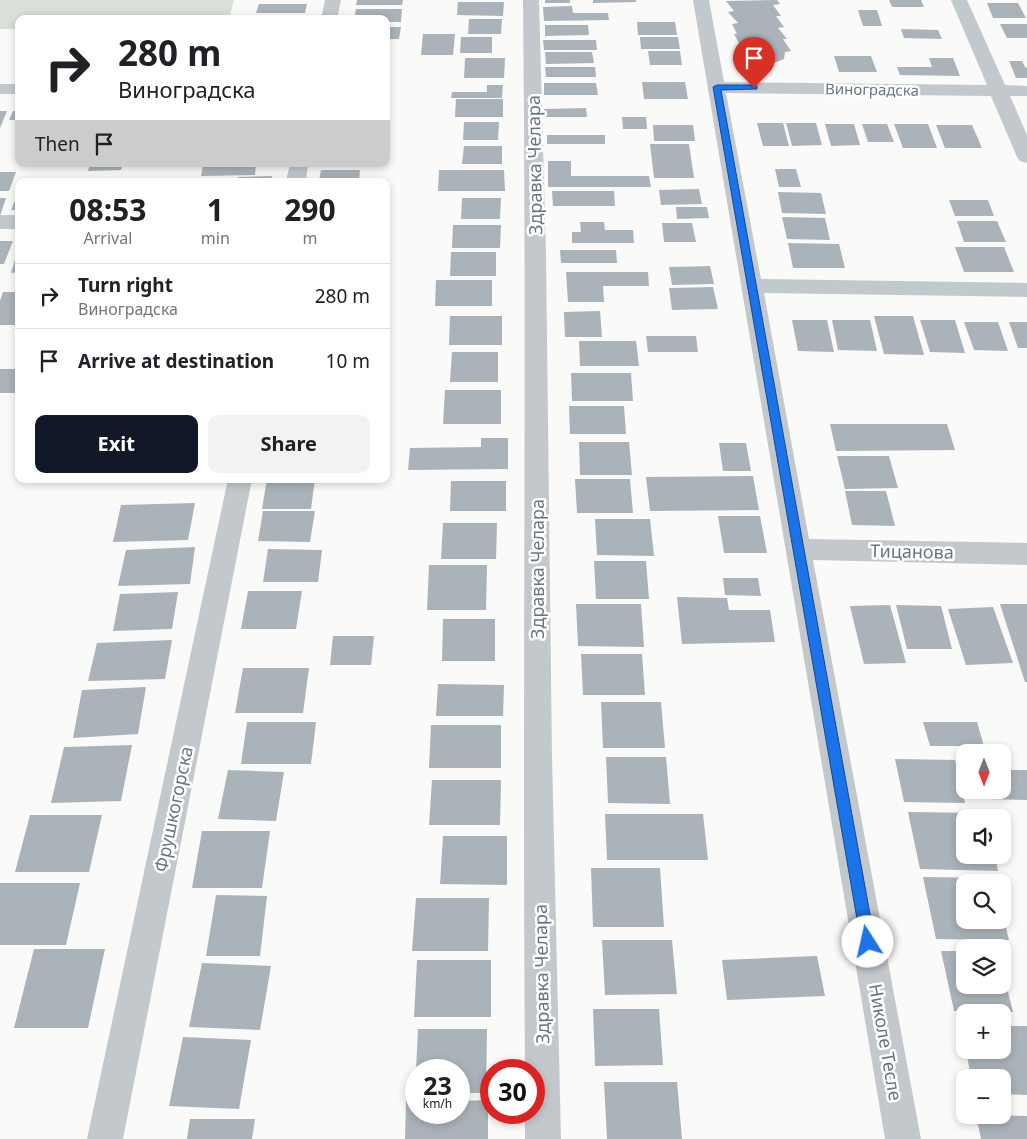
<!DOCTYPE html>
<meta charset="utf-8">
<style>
:root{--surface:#fff;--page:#f2f2f2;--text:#202124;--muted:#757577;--line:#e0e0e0;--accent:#111827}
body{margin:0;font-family:"Noto Sans",sans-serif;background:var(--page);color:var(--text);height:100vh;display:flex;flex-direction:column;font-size:19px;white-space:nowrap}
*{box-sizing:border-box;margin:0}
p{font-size:16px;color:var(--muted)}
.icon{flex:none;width:28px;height:28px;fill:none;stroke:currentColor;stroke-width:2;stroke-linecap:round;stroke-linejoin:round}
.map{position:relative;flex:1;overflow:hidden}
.details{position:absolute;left:15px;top:178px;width:375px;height:305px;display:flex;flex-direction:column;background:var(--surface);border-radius:10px;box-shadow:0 2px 8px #0003}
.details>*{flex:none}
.guide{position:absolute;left:15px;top:15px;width:375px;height:152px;border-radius:10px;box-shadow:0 2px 8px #0003;background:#fff;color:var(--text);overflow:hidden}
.needle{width:32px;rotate:180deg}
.tools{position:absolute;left:956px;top:744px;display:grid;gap:10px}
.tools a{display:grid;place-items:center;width:55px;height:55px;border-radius:10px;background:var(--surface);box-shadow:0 2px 8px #0003;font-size:25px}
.speed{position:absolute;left:405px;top:1059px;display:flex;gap:10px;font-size:25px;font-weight:700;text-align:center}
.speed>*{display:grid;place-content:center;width:65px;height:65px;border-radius:50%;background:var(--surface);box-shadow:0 2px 8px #0003;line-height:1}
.speed small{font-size:12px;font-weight:400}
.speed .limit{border:8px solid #d22;background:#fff;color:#111}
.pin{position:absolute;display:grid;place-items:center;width:42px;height:42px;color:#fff;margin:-51px -21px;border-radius:50% 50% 50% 0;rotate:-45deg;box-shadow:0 0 5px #0007}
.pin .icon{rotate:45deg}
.me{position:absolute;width:55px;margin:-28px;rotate:350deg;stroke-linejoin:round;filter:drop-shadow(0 0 4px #0008)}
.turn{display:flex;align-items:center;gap:18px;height:105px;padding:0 20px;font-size:22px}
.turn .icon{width:65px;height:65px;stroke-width:2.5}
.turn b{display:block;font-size:35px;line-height:42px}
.then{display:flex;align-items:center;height:48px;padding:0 20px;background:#0003;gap:10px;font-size:19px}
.eta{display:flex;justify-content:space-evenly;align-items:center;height:85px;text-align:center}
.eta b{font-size:30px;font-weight:700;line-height:35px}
.action{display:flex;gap:10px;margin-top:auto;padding:10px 20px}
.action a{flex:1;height:58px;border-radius:10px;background:var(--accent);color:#fff;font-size:20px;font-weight:700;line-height:58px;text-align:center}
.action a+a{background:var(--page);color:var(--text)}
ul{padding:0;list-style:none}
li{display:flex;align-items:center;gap:15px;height:65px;padding:0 20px;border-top:1px solid var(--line)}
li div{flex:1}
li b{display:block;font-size:19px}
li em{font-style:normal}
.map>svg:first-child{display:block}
.green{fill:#dadfd7}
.building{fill:#aab3b9}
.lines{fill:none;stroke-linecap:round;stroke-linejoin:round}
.street{fill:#c3c8cc;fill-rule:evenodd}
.route{fill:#1a73e8;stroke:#114b97}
.labels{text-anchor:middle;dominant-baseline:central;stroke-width:5;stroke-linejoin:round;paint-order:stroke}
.far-street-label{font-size:15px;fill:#657683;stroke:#fff}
.street-label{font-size:18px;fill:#657683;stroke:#fff}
</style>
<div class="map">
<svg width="1027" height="1139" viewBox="0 0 1027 1139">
<rect width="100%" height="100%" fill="#fafaf8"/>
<path class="green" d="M 0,0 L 234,0 L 229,19 L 19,19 L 19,29 L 0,29 Z"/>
<path class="building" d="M 357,0 L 403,0 L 402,5 L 356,5 Z
M 545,0 L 570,0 L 570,3 L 545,3 Z
M 593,0 L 636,0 L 636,2 L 593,3 Z
M 777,0 L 780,4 L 773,5 L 781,16 L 776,16 L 784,27 L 778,28 L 787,39 L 783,39 L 791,51 L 785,52 L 784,59 L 774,63 L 761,63 L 751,57 L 744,58 L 736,46 L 740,45 L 734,34 L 737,34 L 732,24 L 738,23 L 728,12 L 734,11 L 726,1 Z
M 889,0 L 921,0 L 924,7 L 892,7 Z
M 458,2 L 504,2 L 503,16 L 457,15 Z
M 987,3 L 1018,3 L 1026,18 L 993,18 Z
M 259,4 L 307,4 L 305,13 L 256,13 Z
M 572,6 L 573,13 L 608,13 L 609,20 L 544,21 L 543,7 Z
M 356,9 L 402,9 L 401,22 L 386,22 L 386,19 L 354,19 Z
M 858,10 L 877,10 L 882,26 L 863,26 Z
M 271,16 L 302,16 L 302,19 L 270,19 Z
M 469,19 L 502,19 L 501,34 L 468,34 Z
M 637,22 L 675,22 L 677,35 L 638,35 Z
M 1000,24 L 1027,24 L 1027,38 L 1007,38 Z
M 545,25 L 588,25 L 589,35 L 545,36 Z
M 386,27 L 401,27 L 399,39 L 386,39 Z
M 901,29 L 938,30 L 942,39 L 904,38 Z
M 423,34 L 455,34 L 453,55 L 421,55 Z
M 461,37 L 492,37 L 492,53 L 460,53 Z
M 640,37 L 678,37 L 680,49 L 641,49 Z
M 543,40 L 596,40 L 597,50 L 544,50 Z
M 648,51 L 680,51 L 682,65 L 650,65 Z
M 545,52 L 592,52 L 594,63 L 546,64 Z
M 834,56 L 871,56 L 877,72 L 839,72 Z
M 465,58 L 505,58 L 504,78 L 464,78 Z
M 929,58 L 953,58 L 960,76 L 900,75 L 897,67 L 932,67 Z
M 1009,61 L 1022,61 L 1025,67 L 1027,68 L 1027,78 L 1016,78 Z
M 545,67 L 595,67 L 596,77 L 546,77 Z
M 642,82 L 685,82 L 688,99 L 644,99 Z
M 544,83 L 596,83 L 598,95 L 544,95 Z
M 487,85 L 503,85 L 502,98 L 451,98 L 452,92 L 487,92 Z
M 456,99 L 503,99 L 503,117 L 455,117 Z
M 586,108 L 587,117 L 544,117 L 544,109 Z
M 0,111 L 7,111 L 0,128 Z
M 13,111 L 19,111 L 19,120 L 9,120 Z
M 622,117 L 646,117 L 647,129 L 623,129 Z
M 464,122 L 499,122 L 498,140 L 463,140 Z
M 757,123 L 783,123 L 789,146 L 763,146 Z
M 786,123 L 816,123 L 822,145 L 792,146 Z
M 825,124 L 854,124 L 860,145 L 831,146 Z
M 862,124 L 887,124 L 894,142 L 868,142 Z
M 894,124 L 928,124 L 937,148 L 903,148 Z
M 653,125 L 693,125 L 695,141 L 654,141 Z
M 936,125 L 972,125 L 982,148 L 945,148 Z
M 547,135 L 605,135 L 605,144 L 547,144 Z
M 650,144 L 689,144 L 694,178 L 654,178 Z
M 464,146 L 502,146 L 502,164 L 462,164 Z
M 548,161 L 571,161 L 571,176 L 649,176 L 651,187 L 548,187 Z
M 90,164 L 123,164 L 121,170 L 88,171 Z
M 203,164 L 256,164 L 255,175 L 201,176 Z
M 775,169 L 796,169 L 801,187 L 779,187 Z
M 321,170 L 360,170 L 359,181 L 319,181 Z
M 439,170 L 504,170 L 505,191 L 438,191 Z
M 0,172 L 16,172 L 9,191 L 0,191 Z
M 272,176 L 271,181 L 237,181 L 238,177 Z
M 699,189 L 702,204 L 661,205 L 659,190 Z
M 19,191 L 19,210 L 11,210 Z
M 552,191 L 614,191 L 615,206 L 553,206 Z
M 778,192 L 821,193 L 826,214 L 782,213 Z
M 0,198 L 6,198 L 0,216 Z
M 462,198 L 501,198 L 500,219 L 461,219 Z
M 949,200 L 988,200 L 994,216 L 955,216 Z
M 676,207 L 707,207 L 709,218 L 677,219 Z
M 782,217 L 825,218 L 830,240 L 787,239 Z
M 957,221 L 997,221 L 1006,242 L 964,242 Z
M 580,222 L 604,222 L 605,230 L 633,230 L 634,243 L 572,243 L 572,232 L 581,232 Z
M 662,223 L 692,223 L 696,242 L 664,242 Z
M 453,225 L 501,225 L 500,248 L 452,248 Z
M 0,241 L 13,241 L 4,264 L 0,264 Z
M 788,243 L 839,244 L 845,268 L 793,268 Z
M 955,247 L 1004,247 L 1014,272 L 964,272 Z
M 18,250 L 19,272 L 11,273 Z
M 560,250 L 616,250 L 617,263 L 561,263 Z
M 451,252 L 496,252 L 496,276 L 450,276 Z
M 710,266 L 714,284 L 672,285 L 669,267 Z
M 566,272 L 648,272 L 649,286 L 603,286 L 604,302 L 568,302 Z
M 436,280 L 492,280 L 492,306 L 435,306 Z
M 713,287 L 718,309 L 672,310 L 669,288 Z
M 3,292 L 19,292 L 17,325 L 0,325 L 0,301 Z
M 600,311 L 602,337 L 565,337 L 564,312 Z
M 450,316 L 502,316 L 502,345 L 449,345 Z
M 874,316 L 913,316 L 924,355 L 884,354 Z
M 792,320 L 827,320 L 834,352 L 798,351 Z
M 832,320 L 870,320 L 877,351 L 838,350 Z
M 920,320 L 955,320 L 965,353 L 930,352 Z
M 964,322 L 998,322 L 1008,351 L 974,350 Z
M 1009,322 L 1027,322 L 1027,348 L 1018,348 Z
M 646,336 L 696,336 L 698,352 L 648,352 Z
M 579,341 L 636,341 L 639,366 L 580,366 Z
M 452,352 L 498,352 L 498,382 L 450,382 Z
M 0,369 L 19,369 L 19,393 L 0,393 Z
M 571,373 L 631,373 L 633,401 L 572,401 Z
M 445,390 L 501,390 L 501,424 L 443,424 Z
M 569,406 L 624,406 L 626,434 L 570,434 Z
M 830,424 L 947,424 L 955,450 L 836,451 Z
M 481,438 L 508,438 L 508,469 L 408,470 L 410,448 L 481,447 Z
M 579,442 L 629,442 L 632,475 L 580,475 Z
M 719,443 L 746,443 L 751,471 L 723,471 Z
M 837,456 L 889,456 L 898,488 L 845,489 Z
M 753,476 L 759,510 L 650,511 L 646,477 Z
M 267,479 L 315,479 L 311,509 L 262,509 Z
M 575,479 L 630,479 L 633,513 L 577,513 Z
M 451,481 L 506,481 L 506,511 L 450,511 Z
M 845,491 L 886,491 L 895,526 L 852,525 Z
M 195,503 L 188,540 L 113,542 L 121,505 Z
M 263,511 L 315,511 L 310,542 L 258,541 Z
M 718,516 L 760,516 L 767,553 L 724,553 Z
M 595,519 L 650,519 L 654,556 L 597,555 Z
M 443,523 L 497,523 L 496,559 L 441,559 Z
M 195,547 L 190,584 L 118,586 L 126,550 Z
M 268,549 L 322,550 L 318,582 L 263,582 Z
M 594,561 L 646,561 L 649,599 L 596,599 Z
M 429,565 L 487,565 L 486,610 L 427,610 Z
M 723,578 L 758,578 L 761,596 L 725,595 Z
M 248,591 L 302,591 L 296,629 L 241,629 Z
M 178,592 L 172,629 L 113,631 L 120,594 Z
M 677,597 L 727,598 L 729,610 L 770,610 L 775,642 L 682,644 Z
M 576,604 L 641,604 L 644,647 L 578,646 Z
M 1000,604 L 1027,604 L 1027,682 L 1025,682 Z
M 890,605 L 906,663 L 864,664 L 850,606 Z
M 896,605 L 941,606 L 952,649 L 907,649 Z
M 993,607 L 1013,663 L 966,665 L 948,609 Z
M 443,619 L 495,619 L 495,661 L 442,661 Z
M 333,636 L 374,636 L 371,665 L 330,665 Z
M 172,640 L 165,679 L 88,681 L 97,643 Z
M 581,654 L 642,654 L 645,695 L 583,695 Z
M 243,668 L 309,668 L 303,713 L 235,713 Z
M 438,684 L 504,685 L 503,716 L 436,716 Z
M 146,687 L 138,734 L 73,738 L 82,690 Z
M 601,702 L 661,702 L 665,748 L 603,748 Z
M 247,722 L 316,722 L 311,764 L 241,764 Z
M 923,722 L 977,722 L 984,746 L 930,746 Z
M 431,725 L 501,725 L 501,768 L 429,768 Z
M 132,745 L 121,801 L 51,803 L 64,747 Z
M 606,757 L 666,757 L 670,804 L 608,803 Z
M 895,759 L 955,760 L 965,803 L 904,802 Z
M 228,770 L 284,772 L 276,821 L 218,819 Z
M 1002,770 L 1027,770 L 1027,800 L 989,799 L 986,790 L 1002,790 Z
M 432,780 L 501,780 L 500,825 L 429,825 Z
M 908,812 L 984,813 L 985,818 L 965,818 L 965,855 L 995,855 L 998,871 L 920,869 Z
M 605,814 L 703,814 L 708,860 L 607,860 Z
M 30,815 L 102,815 L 89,872 L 15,872 Z
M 202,831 L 270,831 L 262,888 L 192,888 Z
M 443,836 L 507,836 L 507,885 L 440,884 Z
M 591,868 L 660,868 L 664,927 L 593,927 Z
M 923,877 L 994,878 L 995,882 L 965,882 L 965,920 L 1002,920 L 1003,915 L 1009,940 L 936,939 Z
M 0,883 L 80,883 L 66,945 L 0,945 Z
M 216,895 L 267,896 L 260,956 L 206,956 Z
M 416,898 L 489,898 L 488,951 L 412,951 Z
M 602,940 L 672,940 L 677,994 L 605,995 Z
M 34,949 L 105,949 L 88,1028 L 14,1028 Z
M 941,951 L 965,951 L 965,985 L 1002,985 L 1003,972 L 1013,1012 L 954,1011 Z
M 817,956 L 825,996 L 727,1000 L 722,960 Z
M 417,960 L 491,960 L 491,1017 L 414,1017 Z
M 202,963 L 271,966 L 260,1030 L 189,1027 Z
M 593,1009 L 659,1009 L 663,1065 L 595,1066 Z
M 1002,1026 L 1027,1026 L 1027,1095 L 1002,1094 L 1002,1078 L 971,1078 L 966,1050 L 1002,1050 Z
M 418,1029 L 487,1029 L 486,1093 L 459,1093 L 459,1070 L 416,1070 Z
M 183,1037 L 251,1040 L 239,1109 L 169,1106 Z
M 604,1082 L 677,1082 L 682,1139 L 607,1139 Z
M 488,1100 L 488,1139 L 405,1139 L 406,1101 L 416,1101 L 416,1112 L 459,1112 L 459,1101 Z
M 976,1115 L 1027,1116 L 1027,1139 L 981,1139 Z
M 190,1119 L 255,1119 L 252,1139 L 187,1139 Z"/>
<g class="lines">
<path class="street" d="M 325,0 L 341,0 L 337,19 L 321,19 Z
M 523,0 L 539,0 L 546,255 L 552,757 L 561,1139 L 525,1139 L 525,1112 L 534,1112 L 534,1070 L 525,1070 C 522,713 527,357 523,0 Z
M 693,0 L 709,0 L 724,82 L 987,85 L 951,0 L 967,0 L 1005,85 L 1027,86 L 1027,96 L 1010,96 L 1027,135 L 1027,163 L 1020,161 L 1017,157 L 991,96 L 726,93 L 761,279 L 1027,283 L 1027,297 L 764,293 L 809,539 L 1027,543 L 1027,565 L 813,560 L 921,1139 L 885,1139 Z
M 0,84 L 19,84 L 19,94 L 0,94 Z
M 290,164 L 308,164 L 306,181 L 286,181 Z
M 0,215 L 19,215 L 19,229 L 0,229 Z
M 228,479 L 252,479 L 123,1139 L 87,1139 Z"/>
</g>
<path class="route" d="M 754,85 L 757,86 L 757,89 L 721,90 L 875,942 L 873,947 L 868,949 L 863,947 L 861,942 L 713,87 L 717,85 Z"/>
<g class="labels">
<g class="far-street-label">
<text transform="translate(872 89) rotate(1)">Виноградска</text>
</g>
<g class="street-label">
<text transform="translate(534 165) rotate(-91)">Здравка Челара</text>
<text transform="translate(912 551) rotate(1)">Тицанова</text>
<text transform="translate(537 569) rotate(-90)">Здравка Челара</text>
<text transform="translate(173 809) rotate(-78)">Фрушкогорска</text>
<text transform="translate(541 974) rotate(-91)">Здравка Челара</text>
<text transform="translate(886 1042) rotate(80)">Николе Тесле</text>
</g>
</g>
</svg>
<div class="tools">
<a><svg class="needle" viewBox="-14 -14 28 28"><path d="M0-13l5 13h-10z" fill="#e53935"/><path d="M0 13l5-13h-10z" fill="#757577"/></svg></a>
<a><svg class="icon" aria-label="sound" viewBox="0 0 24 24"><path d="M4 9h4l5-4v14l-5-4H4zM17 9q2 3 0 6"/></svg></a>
<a><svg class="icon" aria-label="search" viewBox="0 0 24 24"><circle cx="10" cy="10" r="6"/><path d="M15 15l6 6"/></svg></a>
<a><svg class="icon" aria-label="layers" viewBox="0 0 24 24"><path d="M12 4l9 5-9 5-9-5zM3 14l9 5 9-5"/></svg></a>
<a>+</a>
<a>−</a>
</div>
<div class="speed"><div>23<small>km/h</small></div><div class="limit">30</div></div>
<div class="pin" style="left:754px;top:88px;background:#d93025"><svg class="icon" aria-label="arrive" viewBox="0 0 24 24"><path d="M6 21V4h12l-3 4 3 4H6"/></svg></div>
<svg class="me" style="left:868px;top:942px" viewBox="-20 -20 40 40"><circle r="19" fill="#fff"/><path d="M0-13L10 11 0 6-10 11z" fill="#1a73e8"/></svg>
<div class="guide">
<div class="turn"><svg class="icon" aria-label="right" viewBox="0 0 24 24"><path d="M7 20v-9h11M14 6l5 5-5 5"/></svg><div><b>280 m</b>Виноградска</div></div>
<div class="then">Then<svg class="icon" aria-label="arrive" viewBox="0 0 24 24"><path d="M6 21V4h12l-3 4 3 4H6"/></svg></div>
</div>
<section class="details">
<div class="eta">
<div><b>08:53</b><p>Arrival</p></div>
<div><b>1</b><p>min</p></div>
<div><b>290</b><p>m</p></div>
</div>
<ul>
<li><svg class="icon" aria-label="right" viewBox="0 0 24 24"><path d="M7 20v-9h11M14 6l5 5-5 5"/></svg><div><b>Turn right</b><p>Виноградска</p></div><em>280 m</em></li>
<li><svg class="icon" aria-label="arrive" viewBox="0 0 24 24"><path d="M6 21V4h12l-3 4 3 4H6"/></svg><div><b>Arrive at destination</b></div><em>10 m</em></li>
</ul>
<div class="action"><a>Exit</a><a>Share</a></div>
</section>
</div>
